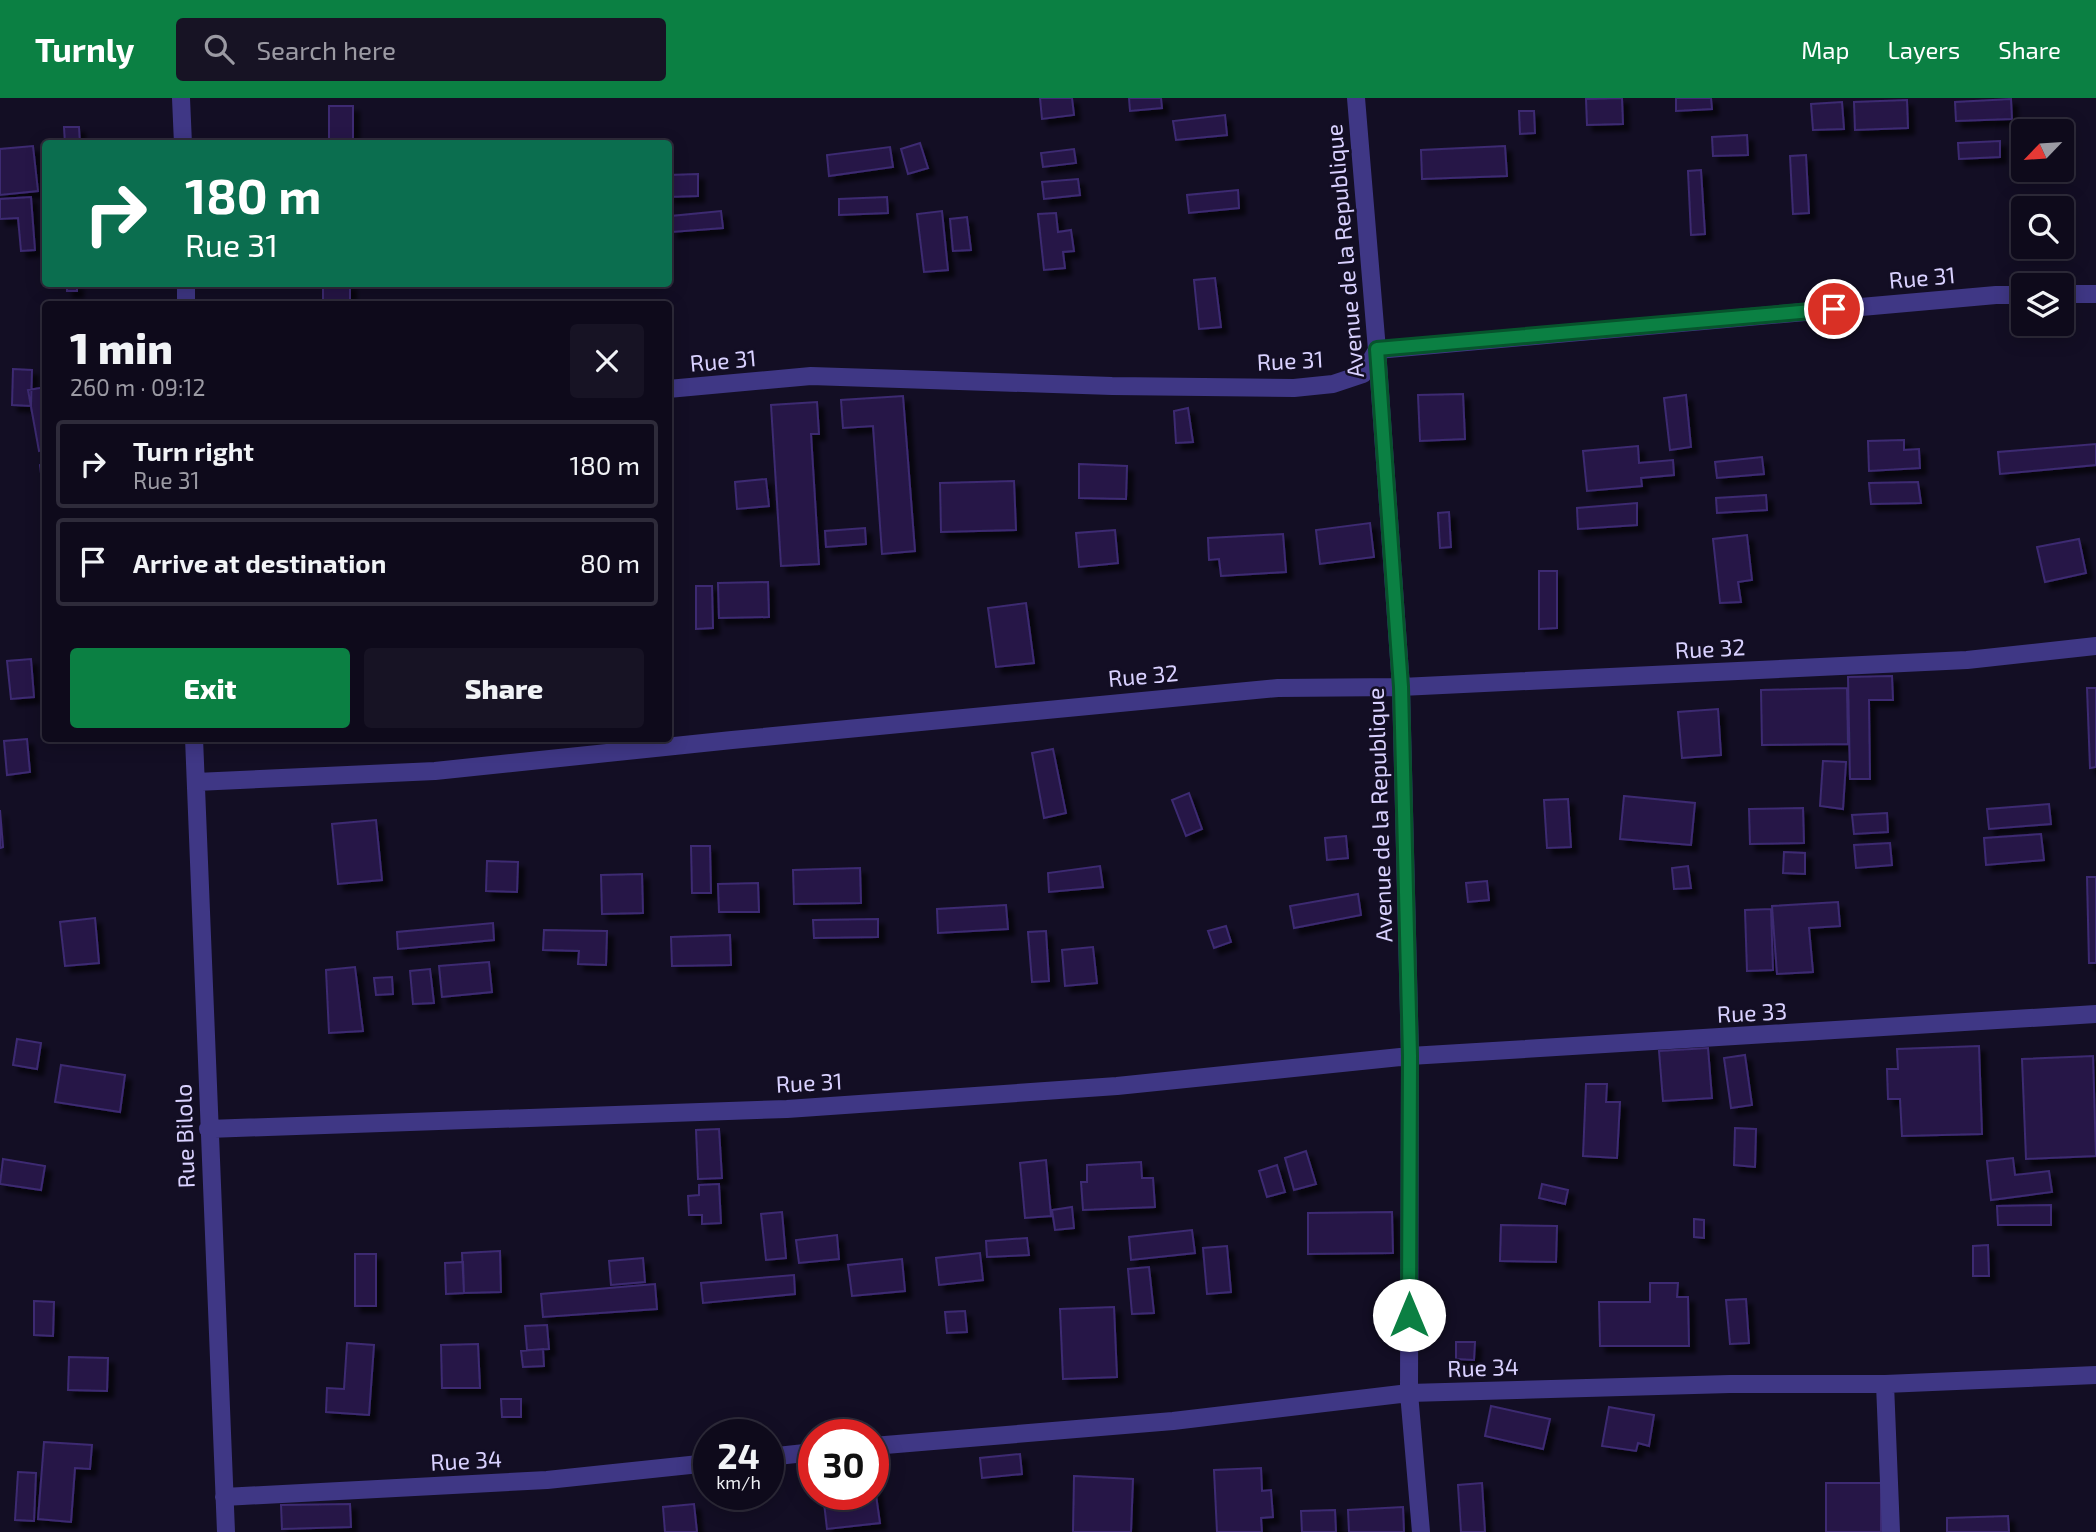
<!DOCTYPE html>
<meta charset="utf-8">
<style>
:root{--surface:#0e0a1b;--page:#171324;--text:#f1f3f6;--muted:#9b9aa3;--line:#2e2b3a;--accent:#0b8043}
body{margin:0;font-family:"Exo 2",sans-serif;background:var(--page);color:var(--text);height:100vh;display:flex;flex-direction:column;font-size:26px;white-space:nowrap}
*{box-sizing:border-box;margin:0}
p{font-size:23px;color:var(--muted)}
.icon{flex:none;width:38px;height:38px;fill:none;stroke:currentColor;stroke-width:2;stroke-linecap:round;stroke-linejoin:round}
.map{position:relative;flex:1;overflow:hidden}
.panel{position:absolute;left:42px;top:203px;width:630px;height:441px;display:flex;flex-direction:column;background:var(--surface);border-radius:7px;box-shadow:0 4px 18px #0003,0 0 0 2px var(--line)}
.panel>*{flex:none}
.top-card{position:absolute;left:42px;top:42px;width:630px;height:147px;border-radius:7px;box-shadow:0 4px 18px #0003,0 0 0 2px var(--line);background:#0b6e4f;color:#fff;overflow:hidden}
.needle{width:46px;rotate:245deg}
.controls{position:absolute;left:2011px;top:21px;display:grid;gap:14px}
.controls a{display:grid;place-items:center;width:63px;height:63px;border-radius:7px;background:var(--surface);box-shadow:0 4px 18px #0003,0 0 0 2px var(--line);font-size:35px}
.speed{position:absolute;left:693px;top:1321px;display:flex;gap:14px;font-size:35px;font-weight:700;text-align:center}
.speed>*{display:grid;place-content:center;width:91px;height:91px;border-radius:50%;background:var(--surface);box-shadow:0 4px 18px #0003,0 0 0 2px var(--line);line-height:1}
.speed small{font-size:18px;font-weight:400}
.speed .limit{border:10px solid #d22;background:#fff;color:#111}
.pin{position:absolute;display:grid;place-items:center;width:60px;height:60px;color:#fff;margin:-30px;border:4px solid #fff;border-radius:50%;box-shadow:0 2px 7px #0007}
.me{position:absolute;width:77px;margin:-38px;rotate:0deg;stroke-linejoin:round;filter:drop-shadow(0 0 5px #0008)}
.turn{display:flex;align-items:center;gap:24px;height:147px;padding:0 28px;font-size:32px}
.turn .icon{width:91px;height:91px;stroke-width:2.5}
.turn b{display:block;font-size:49px;line-height:60px}
.round{display:grid;place-items:center;flex:none;width:74px;height:74px;border-radius:7px;background:var(--page)}
.summary{display:flex;align-items:center;justify-content:space-between;height:119px;padding:0 28px}
h1{font-size:42px;font-weight:800;line-height:52px}
.cta{display:flex;gap:14px;margin-top:auto;padding:14px 28px}
.cta a{flex:1;height:80px;border-radius:7px;background:var(--accent);color:#fff;font-size:28px;font-weight:800;line-height:80px;text-align:center}
.cta a+a{background:var(--page);color:var(--text)}
ul{padding:0;list-style:none}
li{display:flex;align-items:center;gap:21px;height:88px;margin:0 14px 10px;padding:0 14px;border:4px solid var(--line);border-radius:7px}
li div{flex:1}
li b{display:block;font-size:26px}
li em{font-style:normal}
header{display:flex;align-items:center;gap:42px;box-sizing:border-box;height:98px;padding:0 35px;background:var(--accent);color:#fff}
header strong{font-size:33px}
nav{display:flex;gap:38px;margin-inline-start:auto;font-size:24px}
.search{width:490px;height:63px;background:var(--page);display:flex;align-items:center;gap:18px;box-sizing:border-box;padding:0 24px;border-radius:7px;color:var(--muted);font-size:26px}
.map>svg:first-child{display:block}
.building{fill:#251946;stroke:#3d2a72;stroke-width:2;filter:url(#shadow)}
.lines{fill:none;stroke-linecap:round;stroke-linejoin:round}
.minor{stroke:#3f3785;stroke-width:18}
.route-casing{stroke:#07532c;stroke-width:18}
.route{stroke:#0b8043;stroke-width:12}
.labels{text-anchor:middle;dominant-baseline:central;stroke-width:5;stroke-linejoin:round;paint-order:stroke}
.street-label{font-size:23px;fill:#d9d1ff;stroke:#130e24}
</style>
<header>
<strong>Turnly</strong>
<div class="search"><svg class="icon" aria-label="search" viewBox="0 0 24 24"><circle cx="10" cy="10" r="6"/><path d="M15 15l6 6"/></svg>Search here</div>
<nav><a>Map</a><a>Layers</a><a>Share</a></nav>
</header>
<div class="map">
<svg width="2096" height="1434" viewBox="0 0 2096 1434">
<defs>
<filter id="shadow"><feDropShadow dx="6" dy="6" stdDeviation="2" flood-color="#0009"/></filter>
</defs>
<rect width="100%" height="100%" fill="#130e24"/>
<path class="building" d="M 1040,0 L 1072,0 L 1074,17 L 1042,21 Z
M 1129,0 L 1161,0 L 1162,10 L 1130,13 Z
M 1622,0 L 1623,26 L 1587,27 L 1586,1 Z
M 1676,0 L 1711,0 L 1712,11 L 1676,13 Z
M 2011,1 L 2012,21 L 1956,23 L 1955,4 Z
M 1907,2 L 1908,30 L 1855,32 L 1854,4 Z
M 1842,4 L 1844,31 L 1813,32 L 1811,6 Z
M 329,8 L 353,8 L 353,46 L 329,46 Z
M 1519,13 L 1534,13 L 1535,35 L 1520,36 Z
M 1225,17 L 1227,37 L 1176,42 L 1173,23 Z
M 64,29 L 79,29 L 80,46 L 65,46 Z
M 1747,37 L 1748,57 L 1713,58 L 1712,39 Z
M 2000,43 L 2000,59 L 1959,61 L 1958,45 Z
M 920,45 L 928,70 L 908,76 L 901,51 Z
M 33,48 L 38,93 L 0,97 L 0,51 Z
M 1505,48 L 1507,78 L 1422,81 L 1421,52 Z
M 890,49 L 893,69 L 829,78 L 827,57 Z
M 1074,51 L 1076,65 L 1043,69 L 1041,55 Z
M 1806,57 L 1809,115 L 1793,116 L 1790,58 Z
M 1701,72 L 1705,136 L 1691,137 L 1688,73 Z
M 698,76 L 698,98 L 668,99 L 668,77 Z
M 1078,81 L 1080,97 L 1044,101 L 1042,84 Z
M 1238,92 L 1239,110 L 1189,115 L 1187,97 Z
M 31,99 L 35,152 L 21,153 L 18,120 L 0,121 L 0,101 Z
M 887,99 L 888,115 L 839,117 L 839,101 Z
M 721,113 L 723,130 L 672,134 L 671,118 Z
M 942,113 L 948,172 L 924,174 L 917,116 Z
M 1056,115 L 1058,134 L 1071,132 L 1074,153 L 1063,154 L 1065,170 L 1044,172 L 1038,116 Z
M 967,119 L 971,152 L 953,153 L 950,121 Z
M 1215,180 L 1221,229 L 1199,231 L 1194,182 Z
M 67,186 L 77,186 L 77,193 L 67,193 Z
M 323,186 L 350,186 L 350,206 L 323,206 Z
M 13,271 L 32,272 L 31,308 L 12,307 Z
M 46,289 L 46,351 L 39,353 L 28,292 Z
M 1463,296 L 1465,341 L 1420,343 L 1418,297 Z
M 1686,297 L 1691,349 L 1670,352 L 1664,300 Z
M 903,298 L 915,453 L 882,456 L 873,328 L 843,330 L 841,302 Z
M 817,304 L 819,336 L 811,336 L 819,466 L 781,468 L 771,307 Z
M 1188,310 L 1193,344 L 1176,345 L 1174,313 Z
M 1904,342 L 1904,352 L 1919,351 L 1920,370 L 1869,373 L 1868,343 Z
M 2096,346 L 2096,367 L 2000,376 L 1998,354 Z
M 1638,348 L 1639,365 L 1673,362 L 1674,377 L 1641,380 L 1642,388 L 1587,393 L 1583,353 Z
M 1762,359 L 1764,376 L 1717,380 L 1715,364 Z
M 46,366 L 46,419 L 40,367 Z
M 1079,366 L 1127,368 L 1126,401 L 1079,400 Z
M 766,381 L 769,408 L 737,411 L 735,384 Z
M 1014,383 L 1016,432 L 941,434 L 940,385 Z
M 1918,384 L 1921,405 L 1871,406 L 1869,385 Z
M 1766,397 L 1767,412 L 1717,415 L 1716,400 Z
M 1637,405 L 1637,427 L 1578,431 L 1577,410 Z
M 1449,414 L 1451,449 L 1440,450 L 1438,415 Z
M 1370,425 L 1374,459 L 1320,466 L 1316,432 Z
M 865,430 L 866,446 L 826,449 L 825,433 Z
M 1115,432 L 1118,465 L 1079,469 L 1076,435 Z
M 1283,436 L 1286,474 L 1221,478 L 1219,461 L 1209,462 L 1208,440 Z
M 1747,437 L 1752,482 L 1738,484 L 1741,504 L 1720,505 L 1713,441 Z
M 2079,441 L 2086,475 L 2045,484 L 2037,449 Z
M 1539,473 L 1557,473 L 1557,530 L 1539,531 Z
M 768,484 L 769,519 L 719,520 L 718,485 Z
M 696,488 L 712,488 L 713,530 L 696,531 Z
M 1026,505 L 1034,565 L 996,569 L 988,510 Z
M 31,561 L 34,599 L 11,601 L 7,563 Z
M 1892,578 L 1893,602 L 1869,602 L 1870,681 L 1850,681 L 1848,579 Z
M 1847,590 L 1848,646 L 1762,647 L 1761,592 Z
M 2087,590 L 2096,590 L 2096,669 L 2090,670 Z
M 1718,611 L 1721,657 L 1682,660 L 1678,614 Z
M 27,641 L 30,674 L 7,677 L 4,643 Z
M 1053,651 L 1066,715 L 1044,720 L 1032,655 Z
M 1823,663 L 1846,664 L 1843,711 L 1820,708 Z
M 1189,695 L 1202,731 L 1186,738 L 1172,702 Z
M 1624,698 L 1695,705 L 1691,747 L 1620,741 Z
M 1568,701 L 1571,749 L 1547,750 L 1544,702 Z
M 2049,706 L 2051,726 L 1989,731 L 1987,711 Z
M 1803,710 L 1804,745 L 1750,746 L 1749,711 Z
M 0,712 L 3,749 L 0,750 Z
M 1887,715 L 1888,734 L 1854,736 L 1852,717 Z
M 376,722 L 382,782 L 338,786 L 332,726 Z
M 2041,736 L 2044,762 L 1986,767 L 1984,740 Z
M 1346,738 L 1348,760 L 1327,762 L 1325,740 Z
M 1890,745 L 1892,767 L 1856,770 L 1854,747 Z
M 691,748 L 710,748 L 711,795 L 692,795 Z
M 1784,754 L 1805,755 L 1805,776 L 1783,775 Z
M 487,763 L 518,764 L 517,794 L 486,793 Z
M 1100,768 L 1103,789 L 1049,794 L 1048,775 Z
M 1688,768 L 1691,790 L 1674,791 L 1672,770 Z
M 860,770 L 861,805 L 794,806 L 793,772 Z
M 642,776 L 643,815 L 602,816 L 601,777 Z
M 2087,779 L 2096,779 L 2096,865 L 2089,865 Z
M 1487,783 L 1489,802 L 1468,804 L 1466,785 Z
M 758,785 L 759,814 L 719,814 L 718,786 Z
M 1358,796 L 1361,817 L 1294,830 L 1290,808 Z
M 1838,804 L 1840,828 L 1809,830 L 1813,874 L 1777,876 L 1772,808 Z
M 1006,807 L 1008,831 L 938,835 L 937,811 Z
M 1771,811 L 1773,872 L 1747,873 L 1745,812 Z
M 95,820 L 99,865 L 65,868 L 60,824 Z
M 878,821 L 878,839 L 814,840 L 813,822 Z
M 493,825 L 494,842 L 398,851 L 397,834 Z
M 1226,828 L 1231,844 L 1214,850 L 1208,833 Z
M 544,832 L 607,833 L 606,867 L 578,866 L 579,853 L 543,852 Z
M 1046,833 L 1049,883 L 1032,884 L 1028,834 Z
M 730,837 L 731,867 L 672,868 L 671,839 Z
M 1093,849 L 1097,885 L 1065,888 L 1062,852 Z
M 489,864 L 492,894 L 442,899 L 439,868 Z
M 355,869 L 363,933 L 329,935 L 326,872 Z
M 430,871 L 434,905 L 413,906 L 410,873 Z
M 392,879 L 393,896 L 376,897 L 374,880 Z
M 17,941 L 41,945 L 37,971 L 13,967 Z
M 1979,948 L 1982,1036 L 1902,1038 L 1900,1001 L 1888,1001 L 1887,971 L 1898,971 L 1897,951 Z
M 1708,950 L 1712,1000 L 1663,1003 L 1659,953 Z
M 1745,957 L 1752,1007 L 1731,1010 L 1724,960 Z
M 2093,958 L 2096,1058 L 2026,1061 L 2022,961 Z
M 61,967 L 125,977 L 120,1014 L 55,1004 Z
M 1586,986 L 1607,986 L 1606,1004 L 1620,1004 L 1617,1060 L 1583,1058 Z
M 1735,1030 L 1756,1031 L 1755,1069 L 1734,1067 Z
M 719,1031 L 722,1080 L 698,1081 L 696,1032 Z
M 1306,1053 L 1316,1086 L 1294,1092 L 1285,1060 Z
M 2013,1060 L 2015,1077 L 2049,1073 L 2052,1094 L 1991,1102 L 1987,1063 Z
M 3,1061 L 45,1068 L 41,1092 L 0,1086 Z
M 1046,1062 L 1051,1118 L 1025,1120 L 1020,1065 Z
M 1141,1064 L 1142,1080 L 1153,1080 L 1155,1109 L 1083,1112 L 1081,1084 L 1087,1084 L 1087,1067 Z
M 1277,1067 L 1285,1094 L 1267,1099 L 1259,1073 Z
M 719,1086 L 721,1125 L 702,1126 L 702,1117 L 689,1117 L 688,1098 L 699,1097 L 699,1087 Z
M 1542,1086 L 1568,1092 L 1565,1106 L 1539,1100 Z
M 2051,1107 L 2051,1127 L 1998,1127 L 1997,1108 Z
M 1072,1109 L 1074,1130 L 1055,1132 L 1052,1112 Z
M 782,1114 L 786,1160 L 766,1162 L 761,1116 Z
M 1392,1114 L 1393,1155 L 1308,1156 L 1308,1115 Z
M 1694,1121 L 1704,1122 L 1704,1140 L 1694,1139 Z
M 1501,1127 L 1557,1128 L 1556,1164 L 1500,1163 Z
M 1192,1132 L 1195,1155 L 1131,1162 L 1129,1139 Z
M 837,1137 L 839,1161 L 799,1165 L 796,1142 Z
M 1027,1140 L 1029,1157 L 987,1159 L 986,1143 Z
M 1988,1147 L 1989,1178 L 1973,1178 L 1973,1148 Z
M 1227,1148 L 1231,1194 L 1207,1196 L 1203,1150 Z
M 500,1153 L 501,1194 L 464,1195 L 462,1155 Z
M 980,1155 L 983,1182 L 939,1187 L 936,1160 Z
M 355,1156 L 376,1156 L 376,1208 L 355,1208 Z
M 643,1160 L 645,1184 L 611,1187 L 609,1163 Z
M 902,1161 L 905,1193 L 852,1198 L 848,1167 Z
M 463,1164 L 464,1195 L 446,1196 L 445,1165 Z
M 1149,1169 L 1154,1215 L 1132,1216 L 1128,1171 Z
M 794,1177 L 795,1196 L 703,1205 L 701,1185 Z
M 1650,1185 L 1678,1185 L 1677,1199 L 1688,1199 L 1689,1248 L 1600,1248 L 1599,1204 L 1650,1204 Z
M 655,1186 L 657,1211 L 543,1219 L 541,1196 Z
M 1746,1201 L 1749,1245 L 1730,1246 L 1726,1202 Z
M 34,1203 L 54,1204 L 53,1238 L 34,1237 Z
M 1114,1209 L 1117,1279 L 1063,1281 L 1060,1211 Z
M 965,1213 L 967,1234 L 947,1235 L 945,1214 Z
M 547,1227 L 549,1251 L 527,1252 L 525,1228 Z
M 1456,1244 L 1475,1244 L 1474,1262 L 1456,1261 Z
M 347,1245 L 374,1247 L 369,1317 L 326,1314 L 327,1290 L 344,1291 Z
M 478,1246 L 480,1290 L 442,1290 L 441,1247 Z
M 543,1251 L 544,1268 L 523,1269 L 521,1253 Z
M 69,1259 L 108,1260 L 107,1293 L 68,1292 Z
M 501,1301 L 521,1301 L 521,1319 L 502,1319 Z
M 1491,1308 L 1550,1321 L 1543,1351 L 1485,1338 Z
M 1609,1309 L 1654,1317 L 1649,1348 L 1638,1345 L 1636,1353 L 1602,1348 Z
M 44,1344 L 92,1347 L 90,1371 L 75,1370 L 71,1424 L 38,1421 Z
M 1020,1356 L 1022,1376 L 982,1380 L 980,1360 Z
M 1261,1370 L 1262,1393 L 1271,1392 L 1273,1419 L 1261,1420 L 1262,1434 L 1217,1434 L 1214,1372 Z
M 18,1374 L 36,1375 L 34,1423 L 15,1422 Z
M 873,1376 L 880,1425 L 827,1431 L 823,1396 L 873,1396 Z
M 1074,1378 L 1133,1381 L 1131,1434 L 1073,1434 Z
M 1482,1385 L 1485,1434 L 1461,1434 L 1458,1387 Z
M 1826,1385 L 1881,1385 L 1881,1434 L 1826,1434 Z
M 350,1406 L 351,1429 L 282,1431 L 281,1407 Z
M 694,1406 L 697,1434 L 665,1434 L 663,1409 Z
M 1403,1409 L 1404,1434 L 1349,1434 L 1348,1412 Z
M 1335,1412 L 1336,1434 L 1302,1434 L 1301,1413 Z
M 2008,1418 L 2009,1434 L 1947,1434 L 1947,1420 Z"/>
<g class="lines">
<path class="minor" d="M 181,0 L 183,46
M 1356,0 L 1377,252 L 1401,589 L 1410,958 L 1409,1295 L 1421,1434
M 2062,196 L 2096,196
M 186,206 L 186,186
M 668,291 L 811,278 L 1112,288 L 1294,290 L 1333,286 L 1363,276 L 1377,252 L 1996,197 L 2023,197
M 194,640 L 226,1434
M 196,684 L 435,673 L 732,642 L 1278,590 L 1401,589 L 1967,562 L 2096,548
M 208,1031 L 787,1011 L 1117,988 L 1410,958 L 2096,916
M 1885,1286 L 1891,1434
M 873,1348 L 1173,1323 L 1409,1295 L 1730,1286 L 1885,1286 L 2096,1277
M 768,1359 L 814,1354
M 224,1399 L 547,1382 L 709,1365"/>
</g>
<g class="lines">
<defs>
<path id="route" d="M 1409,1217 L 1410,958 L 1401,589 L 1377,251 L 1834,211"/>
</defs>
<use href="#route" class="route-casing"/>
<use href="#route" class="route"/>
</g>
<g class="labels">
<g class="street-label">
<text transform="translate(1344 153) rotate(-95)">Avenue de la Republique</text>
<text transform="translate(1922 179) rotate(-5)">Rue 31</text>
<text transform="translate(723 262) rotate(-5)">Rue 31</text>
<text transform="translate(1290 262) rotate(-3)">Rue 31</text>
<text transform="translate(1710 550) rotate(-3)">Rue 32</text>
<text transform="translate(1143 577) rotate(-5)">Rue 32</text>
<text transform="translate(1379 717) rotate(-92)">Avenue de la Republique</text>
<text transform="translate(1752 914) rotate(-3)">Rue 33</text>
<text transform="translate(809 984) rotate(-3)">Rue 31</text>
<text transform="translate(184 1038) rotate(-92)">Rue Bilolo</text>
<text transform="translate(1483 1269) rotate(-2)">Rue 34</text>
<text transform="translate(466 1362) rotate(-3)">Rue 34</text>
</g>
</g>
</svg>
<div class="controls">
<a><svg class="needle" viewBox="-14 -14 28 28"><path d="M0-13l5 13h-10z" fill="#e53935"/><path d="M0 13l5-13h-10z" fill="#9b9aa3"/></svg></a>
<a><svg class="icon" aria-label="search" viewBox="0 0 24 24"><circle cx="10" cy="10" r="6"/><path d="M15 15l6 6"/></svg></a>
<a><svg class="icon" aria-label="layers" viewBox="0 0 24 24"><path d="M12 4l9 5-9 5-9-5zM3 14l9 5 9-5"/></svg></a>
</div>
<div class="speed"><div>24<small>km/h</small></div><div class="limit">30</div></div>
<div class="pin" style="left:1834px;top:211px;background:#d93025"><svg class="icon" aria-label="arrive" viewBox="0 0 24 24"><path d="M6 21V4h12l-3 4 3 4H6"/></svg></div>
<svg class="me" style="left:1409px;top:1217px" viewBox="-20 -20 40 40"><circle r="19" fill="#fff"/><path d="M0-13L10 11 0 6-10 11z" fill="#0b8043"/></svg>
<div class="top-card">
<div class="turn"><svg class="icon" aria-label="right" viewBox="0 0 24 24"><path d="M7 20v-9h11M14 6l5 5-5 5"/></svg><div><b>180 m</b>Rue 31</div></div>
</div>
<section class="panel">
<div class="summary"><div><h1>1 min</h1><p>260 m · 09:12</p></div><a class="round"><svg class="icon" aria-label="close" viewBox="0 0 24 24"><path d="M6 6l12 12M18 6L6 18"/></svg></a></div>
<ul>
<li><svg class="icon" aria-label="right" viewBox="0 0 24 24"><path d="M7 20v-9h11M14 6l5 5-5 5"/></svg><div><b>Turn right</b><p>Rue 31</p></div><em>180 m</em></li>
<li><svg class="icon" aria-label="arrive" viewBox="0 0 24 24"><path d="M6 21V4h12l-3 4 3 4H6"/></svg><div><b>Arrive at destination</b></div><em>80 m</em></li>
</ul>
<div class="cta"><a>Exit</a><a>Share</a></div>
</section>
</div>
